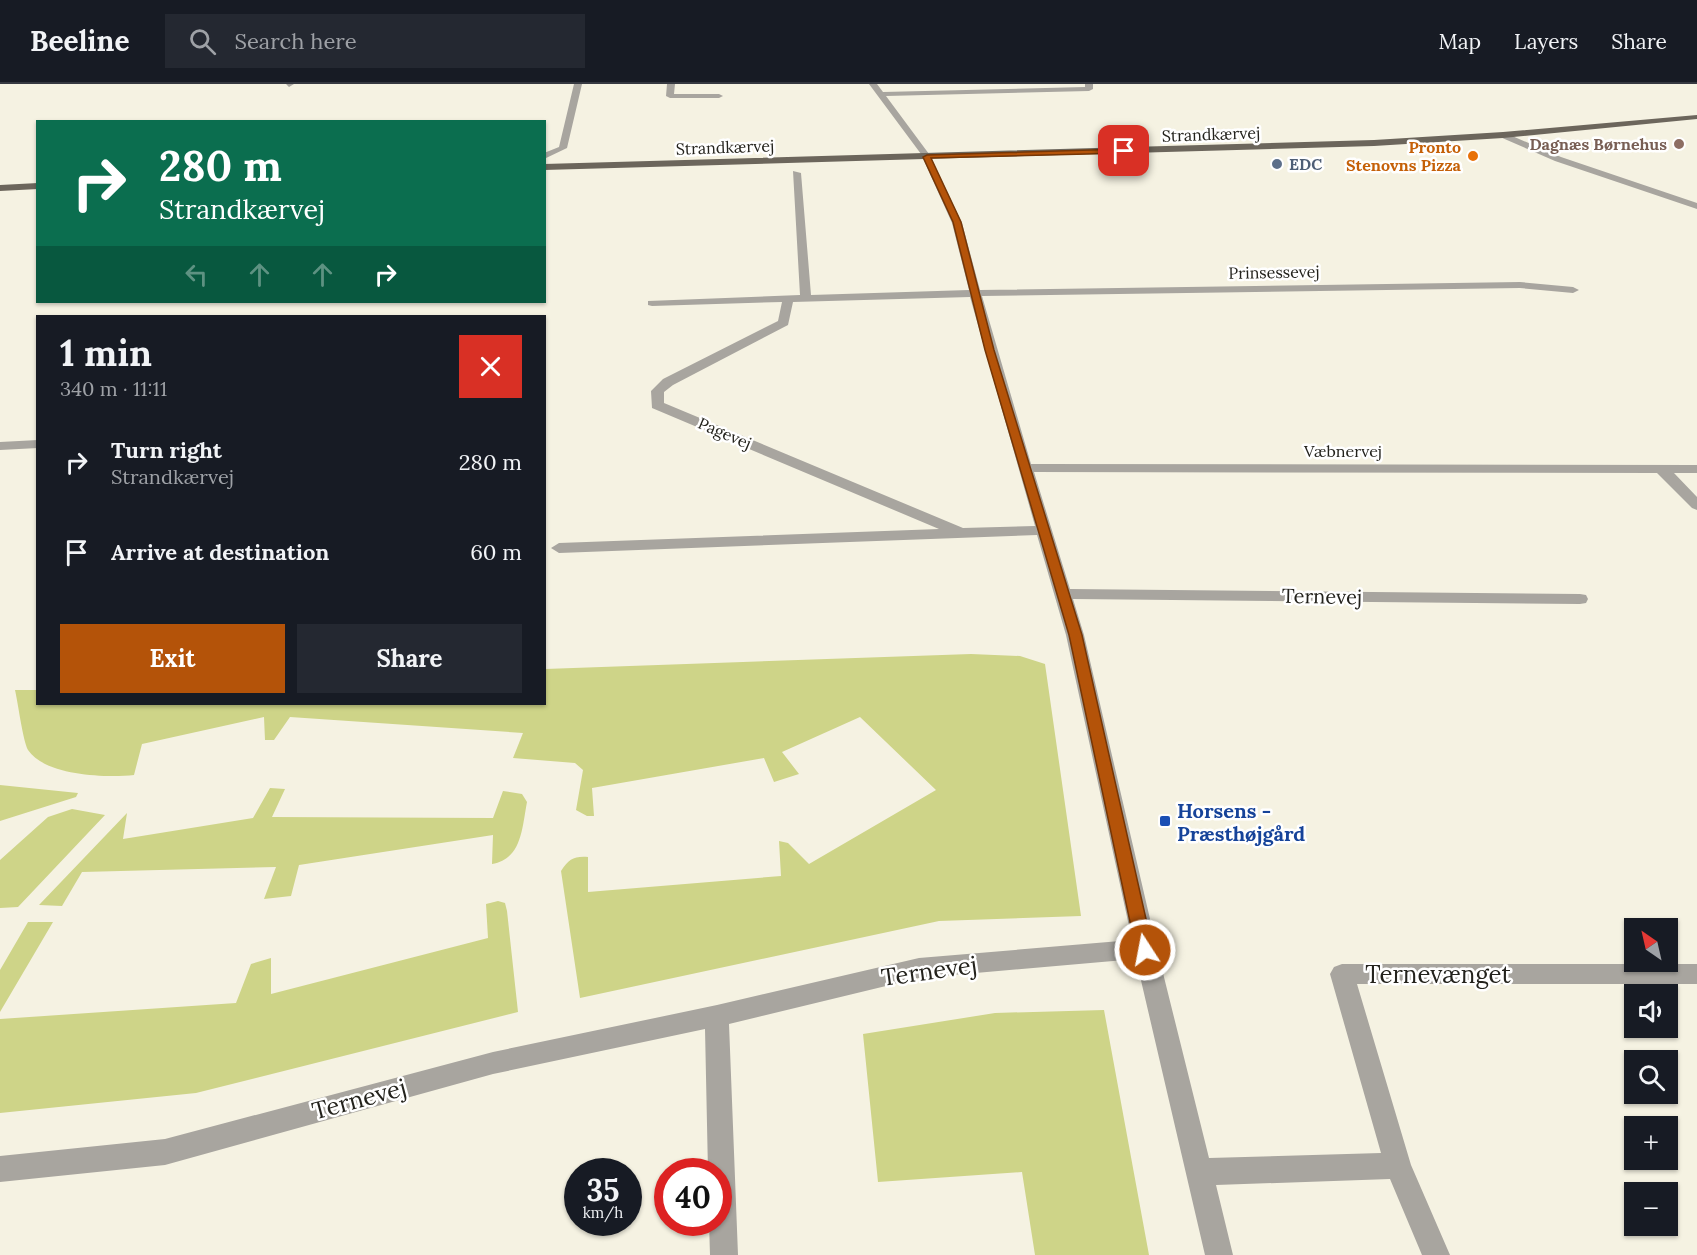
<!DOCTYPE html>
<meta charset="utf-8">
<style>
:root{--surface:#171b24;--page:#242831;--text:#f1f3f6;--muted:#9ea1a6;--line:#363941;--accent:#b45309}
body{margin:0;font-family:Lora,serif;background:var(--page);color:var(--text);height:100vh;display:flex;flex-direction:column;font-size:22px;white-space:nowrap}
*{box-sizing:border-box;margin:0}
p{font-size:20px;color:var(--muted)}
.icon{flex:none;width:33px;height:33px;fill:none;stroke:currentColor;stroke-width:2;stroke-linecap:round;stroke-linejoin:round}
.map{position:relative;flex:1;overflow:hidden}
.details{position:absolute;left:36px;top:231px;width:510px;height:390px;display:flex;flex-direction:column;background:var(--surface);border-radius:0px;box-shadow:0 2px 4px #0004}
.details>*{flex:none}
.hud{position:absolute;left:36px;top:36px;width:510px;height:183px;border-radius:0px;box-shadow:0 2px 4px #0004;background:#0b6e4f;color:#fff;overflow:hidden}
.needle{width:39px;rotate:326deg}
.fabs{position:absolute;left:1624px;top:834px;display:grid;gap:12px}
.fabs a{display:grid;place-items:center;width:54px;height:54px;border-radius:0px;background:var(--surface);box-shadow:0 2px 4px #0004;font-size:30px}
.speed{position:absolute;left:564px;top:1074px;display:flex;gap:12px;font-size:30px;font-weight:700;text-align:center}
.speed>*{display:grid;place-content:center;width:78px;height:78px;border-radius:50%;background:var(--surface);box-shadow:0 2px 4px #0004;line-height:1}
.speed small{font-size:15px;font-weight:400}
.speed .limit{border:9px solid #d22;background:#fff;color:#111}
.pin{position:absolute;display:grid;place-items:center;width:51px;height:51px;color:#fff;margin:-26px;border-radius:12px;box-shadow:0 3px 9px #0006}
.me{position:absolute;width:66px;margin:-33px;rotate:349deg;stroke-linejoin:round;filter:drop-shadow(0 0 4px #0008)}
.turn{display:flex;align-items:center;gap:21px;height:126px;padding:0 24px;font-size:27px}
.turn .icon{width:78px;height:78px;stroke-width:2.5}
.turn b{display:block;font-size:42px;line-height:51px}
.lanes{display:flex;align-items:center;height:57px;padding:0 24px;background:#0003;justify-content:center;gap:30px;direction:ltr}
.lanes .off{opacity:.35}
.round{display:grid;place-items:center;flex:none;width:63px;height:63px;border-radius:0px;background:var(--page)}
.overview{display:flex;align-items:center;justify-content:space-between;height:102px;padding:0 24px}
h1{font-size:36px;font-weight:700;line-height:45px}
.button{display:flex;gap:12px;margin-top:auto;padding:12px 24px}
.button a{flex:1;height:69px;border-radius:0px;background:var(--accent);color:#fff;font-size:24px;font-weight:700;line-height:69px;text-align:center}
.button a+a{background:var(--page);color:var(--text)}
ul{padding:0;list-style:none}
li{display:flex;align-items:center;gap:18px;height:90px;padding:0 24px}
li div{flex:1}
li b{display:block;font-size:22px}
li em{font-style:normal}
header{display:flex;align-items:center;gap:36px;box-sizing:border-box;height:84px;padding:0 30px;background:var(--surface);border-bottom:2px solid var(--line)}
header strong{font-size:28px}
nav{display:flex;gap:33px;margin-inline-start:auto;font-size:21px}
.search{width:420px;height:54px;background:var(--page);display:flex;align-items:center;gap:15px;box-sizing:border-box;padding:0 21px;border-radius:0px;color:var(--muted);font-size:22px}
.map>svg:first-child{display:block}
.green{fill:#ced488}
.lines{fill:none;stroke-linecap:round;stroke-linejoin:round}
.minor{fill:#a8a59f;fill-rule:evenodd}
.major{fill:#6c665c;fill-rule:evenodd}
.route{fill:#b45309;stroke:#753606;stroke-width:1.5}
.education-dot{fill:#8d6e63;stroke:#fff;stroke-width:2}
.food-dot{fill:#e8710a;stroke:#fff;stroke-width:2}
.service-dot{fill:#5c6f8a;stroke:#fff;stroke-width:2}
.transit-dot{fill:#1a4fb4;stroke:#fff;stroke-width:2}
.labels{text-anchor:middle;dominant-baseline:central;stroke-width:5;stroke-linejoin:round;paint-order:stroke}
.far-street-label{font-size:16px;fill:#23221c;stroke:#fff}
.far-education-label{font-size:16px;font-weight:bold;fill:#785e54;stroke:#fff;text-anchor:end}
.far-food-label{font-size:16px;font-weight:bold;fill:#c56008;stroke:#fff;text-anchor:end}
.far-service-label{font-size:16px;font-weight:bold;fill:#4e5e75;stroke:#fff;text-anchor:start}
.street-label{font-size:20px;fill:#23221c;stroke:#fff}
.transit-label{font-size:20px;font-weight:bold;fill:#164399;stroke:#fff;text-anchor:start}
.near-street-label{font-size:24px;fill:#23221c;stroke:#fff}
</style>
<header>
<strong>Beeline</strong>
<div class="search"><svg class="icon" aria-label="search" viewBox="0 0 24 24"><circle cx="10" cy="10" r="6"/><path d="M15 15l6 6"/></svg>Search here</div>
<nav><a>Map</a><a>Layers</a><a>Share</a></nav>
</header>
<div class="map">
<svg width="1697" height="1171" viewBox="0 0 1697 1171">
<rect width="100%" height="100%" fill="#f5f2e2"/>
<path class="green" d="M 971,570 L 1020,572 L 1045,580 L 1081,832 L 939,837 L 580,914 L 561,787 C 569,775 574,772 588,773 L 588,808 L 781,792 L 779,757 L 788,759 L 809,780 L 936,706 L 860,633 L 782,668 L 799,690 L 774,698 L 764,674 L 592,704 L 594,732 L 587,732 L 576,726 L 583,686 L 575,679 L 513,674 L 523,649 L 290,633 L 274,656 L 265,656 L 264,633 L 142,660 L 134,691 C 107,694 45,692 28,666 C 23,657 18,619 15,606 L 37,606 L 38,620 L 544,620 L 545,585 Z
M 0,701 L 78,709 L 76,713 L 0,737 Z
M 270,704 L 285,705 L 272,733 L 493,734 L 503,707 L 522,710 L 527,718 C 522,744 522,775 492,780 L 493,751 L 299,781 L 291,812 L 264,815 L 276,783 L 82,788 L 62,822 L 39,821 L 127,729 L 123,755 L 253,734 Z
M 72,725 L 105,731 L 18,823 L 0,824 L 0,776 L 48,733 Z
M 498,817 L 505,819 L 507,827 L 518,928 L 196,1009 L 0,1029 L 0,935 L 236,919 L 251,880 L 271,874 L 271,910 L 488,854 L 486,820 Z
M 28,838 L 53,838 L 0,928 L 0,886 Z
M 1104,926 L 1149,1171 L 1035,1171 L 1022,1088 L 878,1098 L 863,950 L 995,929 Z"/>
<g class="lines">
<path class="minor" d="M 286,0 L 294,0 L 289,3 Z
M 574,0 L 582,0 L 567,64 L 544,75 L 544,69 L 559,63 Z
M 667,0 L 675,0 L 674,10 L 719,10 L 723,12 L 719,14 L 670,14 L 666,12 Z
M 869,0 L 877,0 L 883,8 L 1085,3 L 1085,0 L 1093,0 L 1093,5 L 1089,7 L 886,12 L 929,70 L 962,139 L 980,206 L 1520,198 L 1573,203 L 1579,206 L 1573,209 L 1520,204 L 982,212 L 1031,380 L 1697,381 L 1697,389 L 1674,389 L 1697,413 L 1697,426 L 1692,424 L 1657,389 L 1034,388 L 1070,505 L 1580,510 L 1586,511 L 1588,515 L 1586,519 L 1580,520 L 1073,515 L 1084,551 L 1157,865 L 1209,1074 L 1381,1069 L 1330,890 L 1334,883 L 1342,880 L 1697,880 L 1697,900 L 1357,900 L 1411,1081 L 1450,1171 L 1422,1171 L 1390,1095 L 1216,1101 L 1233,1171 L 1205,1171 L 1136,875 L 919,894 L 729,940 L 738,1171 L 710,1171 L 709,1138 L 718,1138 L 718,1088 L 708,1088 L 705,945 L 493,990 L 165,1081 L 0,1098 L 0,1072 L 165,1055 L 493,968 L 717,921 L 919,874 L 1132,856 L 1066,551 L 1037,451 L 559,469 L 551,464 L 559,459 L 939,445 L 652,324 L 651,307 L 663,295 L 778,237 L 782,218 L 652,222 L 648,221 L 648,217 L 800,211 L 793,87 L 801,89 L 811,211 L 969,206 L 952,139 L 921,70 ZM 970,213 L 1035,442 L 963,444 L 664,319 L 664,308 L 673,301 L 788,241 L 793,218 Z
M 1503,48 L 1561,73 L 1697,119 L 1697,125 L 1555,77 L 1500,53 L 1499,51 Z
M 38,356 L 38,364 L 0,366 L 0,358 Z"/>
<path class="major" d="M 1697,31 L 1697,35 L 1503,54 L 1374,62 L 544,86 L 544,80 L 1374,56 L 1503,48 Z
M 38,99 L 38,105 L 0,107 L 0,101 Z"/>
</g>
<path class="route" d="M 1124,65 L 1126,69 L 931,74 L 961,138 L 994,266 L 1082,551 L 1153,866 L 1151,871 L 1145,873 L 1138,871 L 1136,866 L 1069,551 L 985,266 L 953,138 L 923,73 L 927,71 Z"/>
<circle class="education-dot" cx="1679" cy="60" r="6"/>
<circle class="food-dot" cx="1473" cy="72" r="6"/>
<circle class="service-dot" cx="1277" cy="80" r="6"/>
<rect class="transit-dot" x="1159" y="731" width="12" height="12" rx="3"/>
<g class="labels">
<g class="far-street-label">
<text transform="translate(1211 50) rotate(-2)">Strandkærvej</text>
<text transform="translate(725 63) rotate(-2)">Strandkærvej</text>
<text transform="translate(1274 188) rotate(-1)">Prinsessevej</text>
<text transform="translate(725 349) rotate(23)">Pagevej</text>
<text x="1343" y="367">Væbnervej</text>
</g>
<g class="far-education-label">
<text x="1667" y="60">Dagnæs Børnehus</text>
</g>
<g class="far-food-label">
<text x="1461" y="63">Pronto<tspan x="1461" dy="18">Stenovns Pizza</tspan></text>
</g>
<g class="far-service-label">
<text x="1289" y="80">EDC</text>
</g>
<g class="street-label">
<text transform="translate(1322 512) rotate(1)">Ternevej</text>
</g>
<g class="transit-label">
<text x="1177" y="726">Horsens -<tspan x="1177" dy="23">Præsthøjgård</tspan></text>
</g>
<g class="near-street-label">
<text transform="translate(929 887) rotate(-8)">Ternevej</text>
<text x="1438" y="890">Ternevænget</text>
<text transform="translate(359 1015) rotate(-15)">Ternevej</text>
</g>
</g>
</svg>
<div class="fabs">
<a><svg class="needle" viewBox="-14 -14 28 28"><path d="M0-13l5 13h-10z" fill="#e53935"/><path d="M0 13l5-13h-10z" fill="#9ea1a6"/></svg></a>
<a><svg class="icon" aria-label="sound" viewBox="0 0 24 24"><path d="M4 9h4l5-4v14l-5-4H4zM17 9q2 3 0 6"/></svg></a>
<a><svg class="icon" aria-label="search" viewBox="0 0 24 24"><circle cx="10" cy="10" r="6"/><path d="M15 15l6 6"/></svg></a>
<a>+</a>
<a>−</a>
</div>
<div class="speed"><div>35<small>km/h</small></div><div class="limit">40</div></div>
<div class="pin" style="left:1124px;top:67px;background:#d93025"><svg class="icon" aria-label="arrive" viewBox="0 0 24 24"><path d="M6 21V4h12l-3 4 3 4H6"/></svg></div>
<svg class="me" style="left:1145px;top:866px" viewBox="-20 -20 40 40"><circle r="17" fill="#b45309" stroke="#fff" stroke-width="3"/><path d="M0-11L8 9 0 5-8 9z" fill="#fff"/></svg>
<div class="hud">
<div class="turn"><svg class="icon" aria-label="right" viewBox="0 0 24 24"><path d="M7 20v-9h11M14 6l5 5-5 5"/></svg><div><b>280 m</b>Strandkærvej</div></div>
<div class="lanes"><svg class="icon off" aria-label="left" viewBox="0 0 24 24"><path d="M17 20v-9H6M10 6l-5 5 5 5"/></svg><svg class="icon off" aria-label="ahead" viewBox="0 0 24 24"><path d="M12 20V5M6 11l6-6 6 6"/></svg><svg class="icon off" aria-label="ahead" viewBox="0 0 24 24"><path d="M12 20V5M6 11l6-6 6 6"/></svg><svg class="icon" aria-label="right" viewBox="0 0 24 24"><path d="M7 20v-9h11M14 6l5 5-5 5"/></svg></div>
</div>
<section class="details">
<div class="overview"><div><h1>1 min</h1><p>340 m · 11:11</p></div><a class="round" style="background:#d93025;color:#fff"><svg class="icon" aria-label="close" viewBox="0 0 24 24"><path d="M6 6l12 12M18 6L6 18"/></svg></a></div>
<ul>
<li><svg class="icon" aria-label="right" viewBox="0 0 24 24"><path d="M7 20v-9h11M14 6l5 5-5 5"/></svg><div><b>Turn right</b><p>Strandkærvej</p></div><em>280 m</em></li>
<li><svg class="icon" aria-label="arrive" viewBox="0 0 24 24"><path d="M6 21V4h12l-3 4 3 4H6"/></svg><div><b>Arrive at destination</b></div><em>60 m</em></li>
</ul>
<div class="button"><a>Exit</a><a>Share</a></div>
</section>
</div>
